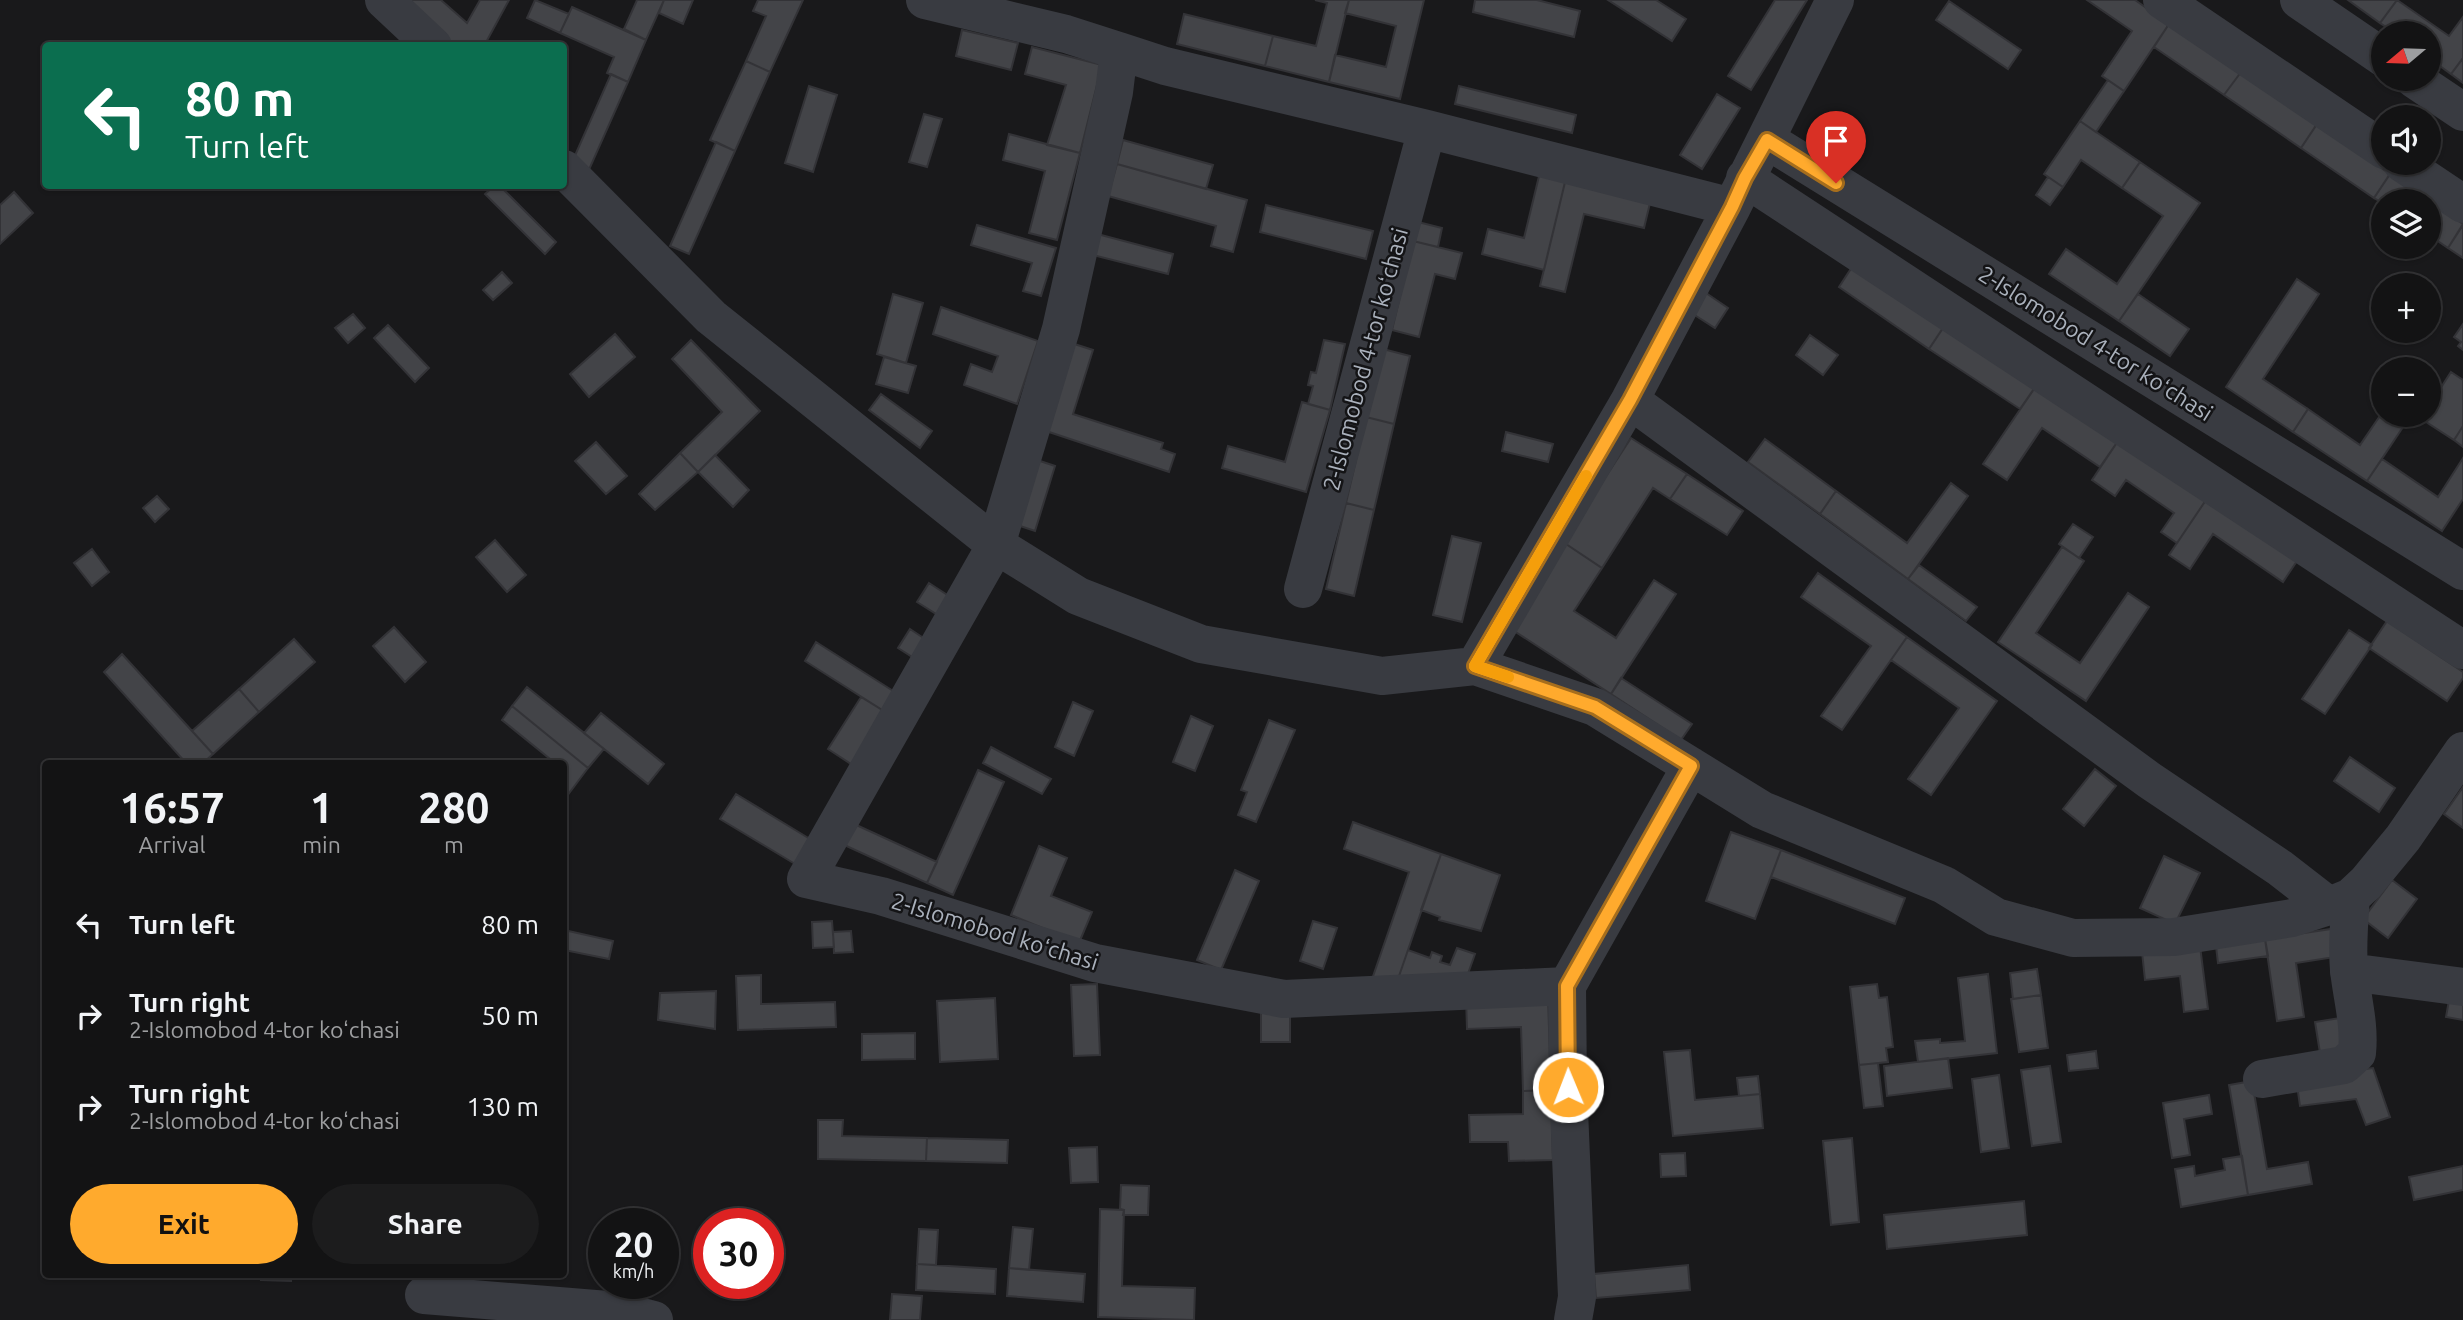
<!DOCTYPE html>
<meta charset="utf-8">
<style>
:root{--surface:#131314;--page:#1c1c1d;--text:#f1f3f6;--muted:#9d9ea0;--line:#323234;--accent:#ffaa2d}
body{margin:0;font-family:Ubuntu,sans-serif;background:var(--page);color:var(--text);height:100vh;display:flex;flex-direction:column;font-size:26px;white-space:nowrap}
*{box-sizing:border-box;margin:0}
p{font-size:23px;color:var(--muted)}
.icon{flex:none;width:38px;height:38px;fill:none;stroke:currentColor;stroke-width:2;stroke-linecap:round;stroke-linejoin:round}
.map{position:relative;flex:1;overflow:hidden}
.sheet{position:absolute;left:42px;top:760px;width:525px;height:518px;display:flex;flex-direction:column;background:var(--surface);border-radius:7px;box-shadow:0 2px 5px #0004,0 0 0 2px var(--line)}
.sheet>*{flex:none}
.top-card{position:absolute;left:42px;top:42px;width:525px;height:147px;border-radius:7px;box-shadow:0 2px 5px #0004,0 0 0 2px var(--line);background:#0b6e4f;color:#fff;overflow:hidden}
.needle{width:46px;rotate:251deg}
.fabs{position:absolute;left:2371px;top:21px;display:grid;gap:14px}
.fabs a{display:grid;place-items:center;width:70px;height:70px;border-radius:50%;background:var(--surface);box-shadow:0 2px 5px #0004,0 0 0 2px var(--line);font-size:35px}
.speed{position:absolute;left:588px;top:1208px;display:flex;gap:14px;font-size:35px;font-weight:700;text-align:center}
.speed>*{display:grid;place-content:center;width:91px;height:91px;border-radius:50%;background:var(--surface);box-shadow:0 2px 5px #0004,0 0 0 2px var(--line);line-height:1}
.speed small{font-size:18px;font-weight:400}
.speed .limit{border:10px solid #d22;background:#fff;color:#111}
.pin{position:absolute;display:grid;place-items:center;width:60px;height:60px;color:#fff;margin:-72px -30px;border-radius:50% 50% 50% 0;rotate:-45deg;box-shadow:0 0 7px #0007}
.pin .icon{rotate:45deg}
.me{position:absolute;width:77px;margin:-38px;rotate:359deg;stroke-linejoin:round;filter:drop-shadow(0 0 5px #0008)}
.turn{display:flex;align-items:center;gap:24px;height:147px;padding:0 28px;font-size:32px}
.turn .icon{width:91px;height:91px;stroke-width:2.5}
.turn b{display:block;font-size:49px;line-height:60px}
.eta{display:flex;justify-content:space-evenly;align-items:center;height:119px;text-align:center}
.eta b{font-size:42px;font-weight:700;line-height:49px}
.action{display:flex;gap:14px;margin-top:auto;padding:14px 28px}
.action a{flex:1;height:80px;border-radius:42px;background:var(--accent);color:#111;font-size:28px;font-weight:700;line-height:80px;text-align:center}
.action a+a{background:var(--page);color:var(--text)}
ul{padding:0;list-style:none}
li{display:flex;align-items:center;gap:21px;height:91px;padding:0 28px}
li div{flex:1}
li b{display:block;font-size:26px}
li em{font-style:normal}
.map>svg:first-child{display:block}
.building{fill:#434448;stroke:#333337;stroke-width:2}
.lines{fill:none;stroke-linecap:round;stroke-linejoin:round}
.minor{stroke:#393b41;stroke-width:38}
.route-casing{stroke:#a66e1d;stroke-width:18}
.route{stroke:#ffaa2d;stroke-width:12}
.slow{stroke:#f59e0b;stroke-width:12}
.labels{text-anchor:middle;dominant-baseline:central;stroke-width:5;stroke-linejoin:round;paint-order:stroke}
.street-label{font-size:23px;fill:#aab1bc;stroke:#141416}
</style>
<div class="map">
<svg width="2463" height="1320" viewBox="0 0 2463 1320">
<rect width="100%" height="100%" fill="#19191b"/>
<path class="building" d="M 400,0 L 441,0 L 467,23 L 480,0 L 509,0 L 484,46 L 449,46 Z
M 535,0 L 569,14 L 560,33 L 527,18 Z
M 637,0 L 664,0 L 646,40 L 624,29 Z
M 664,0 L 693,0 L 683,24 L 659,13 Z
M 758,0 L 803,0 L 770,72 L 746,61 L 766,16 L 753,11 Z
M 1315,0 L 1349,0 L 1329,82 L 1265,66 L 1273,36 L 1316,46 L 1327,3 Z
M 1349,0 L 1424,0 L 1400,99 L 1329,82 L 1335,55 L 1386,67 L 1396,26 L 1345,13 Z
M 1475,0 L 1537,0 L 1580,11 L 1574,37 L 1473,12 Z
M 1608,0 L 1656,0 L 1686,19 L 1672,41 Z
M 1775,0 L 1807,0 L 1751,90 L 1728,76 Z
M 2087,0 L 2135,0 L 2169,24 L 2124,91 L 2102,76 L 2132,31 Z
M 2348,0 L 2397,0 L 2380,23 Z
M 2397,0 L 2449,36 L 2463,17 L 2463,58 L 2451,74 L 2429,58 L 2429,33 L 2395,33 L 2380,23 Z
M 1949,1 L 2021,50 L 2008,69 L 1936,20 Z
M 572,7 L 646,40 L 628,82 L 607,73 L 614,57 L 560,33 Z
M 1184,14 L 1273,36 L 1265,66 L 1177,44 Z
M 2169,24 L 2241,72 L 2224,95 L 2154,47 Z
M 962,30 L 1018,43 L 1011,70 L 956,56 Z
M 1032,47 L 1102,65 L 1080,153 L 1047,145 L 1066,85 L 1025,74 Z
M 2463,58 L 2463,83 L 2451,74 Z
M 746,61 L 770,72 L 735,151 L 710,140 Z
M 2241,72 L 2317,124 L 2301,148 L 2224,95 Z
M 611,74 L 628,82 L 588,172 L 573,160 Z
M 2108,80 L 2124,91 L 2096,132 L 2080,121 Z
M 809,86 L 837,95 L 813,172 L 785,163 Z
M 1459,86 L 1576,115 L 1572,133 L 1455,104 Z
M 1717,94 L 1740,108 L 1702,169 L 1680,155 Z
M 924,114 L 942,119 L 927,167 L 909,162 Z
M 2080,121 L 2140,162 L 2122,188 L 2081,160 L 2063,187 L 2044,174 Z
M 2317,124 L 2390,174 L 2374,198 L 2301,148 Z
M 1009,134 L 1080,153 L 1057,240 L 1029,233 L 1045,171 L 1003,160 Z
M 1123,140 L 1213,165 L 1206,189 L 1117,164 Z
M 716,142 L 735,151 L 689,254 L 670,246 Z
M 2140,162 L 2200,203 L 2119,321 L 2049,274 L 2066,249 L 2117,284 L 2163,216 L 2122,188 Z
M 1117,164 L 1247,200 L 1233,252 L 1211,246 L 1216,226 L 1108,196 Z
M 1540,172 L 1566,178 L 1544,270 L 1482,254 L 1488,229 L 1524,238 Z
M 2390,174 L 2463,224 L 2448,248 L 2429,235 L 2429,201 L 2384,201 L 2384,204 L 2374,198 Z
M 2048,177 L 2063,187 L 2050,205 L 2036,195 Z
M 1566,178 L 1651,199 L 1644,228 L 1584,214 L 1565,292 L 1540,286 Z
M 494,186 L 500,186 L 556,242 L 545,254 L 485,194 Z
M 14,192 L 33,213 L 0,244 L 0,205 Z
M 1266,205 L 1373,231 L 1366,259 L 1260,232 Z
M 1418,222 L 1442,228 L 1438,247 L 1413,241 Z
M 977,225 L 1056,248 L 1041,296 L 1023,291 L 1032,263 L 971,245 Z
M 2463,225 L 2463,258 L 2448,248 Z
M 1086,231 L 1173,254 L 1168,274 L 1081,252 Z
M 1413,241 L 1462,253 L 1455,279 L 1435,274 L 1419,337 L 1392,330 Z
M 1854,264 L 1945,325 L 1929,349 L 1839,287 Z
M 502,272 L 512,283 L 493,300 L 483,290 Z
M 2297,279 L 2319,294 L 2263,379 L 2308,409 L 2293,432 L 2226,387 Z
M 1706,293 L 1728,308 L 1715,328 L 1693,314 Z
M 893,294 L 923,303 L 906,363 L 877,354 Z
M 2138,294 L 2189,329 L 2170,356 L 2119,321 Z
M 941,307 L 1038,341 L 1017,404 L 964,385 L 971,364 L 992,372 L 998,356 L 933,334 Z
M 353,314 L 365,328 L 348,343 L 335,328 Z
M 2463,324 L 2463,350 L 2458,346 L 2461,342 L 2454,337 Z
M 388,325 L 429,368 L 415,382 L 374,338 Z
M 1945,325 L 2036,386 L 2020,409 L 1929,349 Z
M 615,334 L 635,357 L 589,397 L 570,374 Z
M 1810,335 L 1838,355 L 1823,375 L 1796,355 Z
M 691,340 L 760,411 L 698,472 L 680,453 L 722,412 L 672,359 Z
M 1062,340 L 1093,350 L 1073,414 L 1163,443 L 1161,449 L 1175,454 L 1169,472 L 1037,428 Z
M 1324,340 L 1345,344 L 1330,410 L 1308,404 L 1313,386 L 1308,385 L 1311,372 L 1316,373 Z
M 1383,349 L 1410,356 L 1394,424 L 1366,417 Z
M 884,357 L 916,366 L 908,393 L 876,384 Z
M 2451,372 L 2463,380 L 2463,426 L 2454,440 L 2420,418 L 2423,415 L 2429,415 L 2429,406 Z
M 2036,386 L 2118,441 L 2100,467 L 2042,428 L 2007,480 L 1983,464 Z
M 881,394 L 932,431 L 920,448 L 869,410 Z
M 1302,402 L 1330,410 L 1306,492 L 1222,468 L 1228,446 L 1285,462 Z
M 2308,409 L 2360,445 L 2384,410 L 2384,415 L 2411,415 L 2367,481 L 2293,432 Z
M 1366,417 L 1394,424 L 1374,510 L 1346,503 Z
M 2463,426 L 2463,447 L 2454,440 Z
M 1506,432 L 1553,444 L 1548,462 L 1502,451 Z
M 1631,438 L 1687,474 L 1670,499 L 1653,488 L 1602,568 L 1563,542 Z
M 1765,439 L 1836,491 L 1820,514 L 1748,462 Z
M 2118,441 L 2206,500 L 2177,543 L 2161,532 L 2174,513 L 2126,480 L 2115,496 L 2092,480 Z
M 596,442 L 627,476 L 606,494 L 575,461 Z
M 680,453 L 698,472 L 655,510 L 639,494 Z
M 715,455 L 749,490 L 733,507 L 698,472 Z
M 2463,458 L 2463,499 L 2442,531 L 2367,481 L 2382,459 L 2438,497 Z
M 1037,460 L 1055,466 L 1035,531 L 1017,525 Z
M 1687,474 L 1743,511 L 1727,535 L 1670,499 Z
M 1951,483 L 1968,496 L 1908,579 L 1820,514 L 1836,491 L 1907,543 Z
M 157,496 L 169,509 L 155,522 L 143,508 Z
M 2206,500 L 2297,561 L 2283,582 L 2213,534 L 2190,569 L 2169,555 Z
M 1346,503 L 1374,510 L 1354,596 L 1326,589 Z
M 2073,524 L 2093,537 L 2079,558 L 2059,544 Z
M 1452,536 L 1481,543 L 1462,622 L 1433,615 Z
M 495,540 L 526,575 L 507,592 L 476,557 Z
M 1563,542 L 1602,568 L 1574,611 L 1616,638 L 1654,580 L 1676,594 L 1611,694 L 1508,627 Z
M 2062,547 L 2084,561 L 2036,633 L 2080,663 L 2128,593 L 2149,607 L 2086,701 L 1998,642 Z
M 92,549 L 109,572 L 92,586 L 74,563 Z
M 1919,565 L 1977,607 L 1966,621 L 1908,579 Z
M 1818,573 L 1907,637 L 1842,730 L 1821,716 L 1871,646 L 1801,597 Z
M 929,583 L 952,598 L 941,617 L 917,602 Z
M 2387,621 L 2463,672 L 2463,678 L 2447,701 L 2369,648 Z
M 394,627 L 426,662 L 405,682 L 373,646 Z
M 910,629 L 928,641 L 917,660 L 898,648 Z
M 2349,630 L 2372,645 L 2325,714 L 2302,699 Z
M 1907,637 L 1997,701 L 1931,795 L 1908,779 L 1959,708 L 1891,660 Z
M 294,639 L 315,662 L 259,712 L 239,689 Z
M 816,642 L 898,694 L 887,713 L 805,661 Z
M 122,654 L 213,754 L 203,763 L 186,763 L 104,672 Z
M 1621,678 L 1692,724 L 1681,740 L 1611,694 Z
M 527,687 L 604,749 L 588,768 L 512,706 Z
M 239,689 L 259,712 L 213,754 L 192,731 Z
M 861,697 L 887,713 L 854,766 L 828,749 Z
M 1073,702 L 1093,711 L 1074,756 L 1055,747 Z
M 512,706 L 588,768 L 564,800 L 564,763 L 555,763 L 502,720 Z
M 601,713 L 664,764 L 648,784 L 584,733 Z
M 1191,716 L 1213,726 L 1195,771 L 1173,762 Z
M 1269,720 L 1295,730 L 1256,822 L 1238,815 L 1247,792 L 1241,790 Z
M 991,747 L 1051,779 L 1042,794 L 983,763 Z
M 2350,757 L 2395,788 L 2379,812 L 2334,781 Z
M 2095,769 L 2116,786 L 2084,826 L 2063,809 Z
M 978,770 L 1004,782 L 953,895 L 927,883 Z
M 2463,787 L 2463,828 L 2444,814 Z
M 736,794 L 810,839 L 795,864 L 720,819 Z
M 1353,822 L 1441,854 L 1398,979 L 1369,988 L 1409,872 L 1344,849 Z
M 852,823 L 937,862 L 927,883 L 842,844 Z
M 1731,832 L 1781,850 L 1755,919 L 1706,901 Z
M 1039,846 L 1067,858 L 1051,896 L 1092,912 L 1079,943 L 1011,915 Z
M 1781,850 L 1905,898 L 1895,924 L 1771,877 Z
M 1441,854 L 1500,875 L 1481,931 L 1439,920 L 1440,917 L 1421,910 Z
M 2164,856 L 2200,873 L 2175,924 L 2140,908 Z
M 1235,870 L 1259,881 L 1221,970 L 1197,960 Z
M 2392,880 L 2417,899 L 2388,938 L 2363,919 Z
M 832,921 L 834,947 L 813,948 L 812,922 Z
M 1313,921 L 1337,928 L 1323,969 L 1300,961 Z
M 2331,929 L 2335,957 L 2296,963 L 2304,1017 L 2277,1021 L 2265,939 Z
M 564,930 L 613,941 L 609,959 L 564,950 Z
M 851,931 L 853,952 L 834,953 L 833,932 Z
M 2265,939 L 2268,956 L 2218,963 L 2216,946 Z
M 2200,946 L 2208,1009 L 2184,1012 L 2180,976 L 2145,980 L 2142,952 Z
M 1457,948 L 1475,954 L 1464,985 L 1398,979 L 1408,950 L 1430,958 L 1432,952 L 1442,956 L 1440,962 L 1450,965 Z
M 2037,969 L 2041,995 L 2013,999 L 2010,973 Z
M 1988,974 L 1997,1053 L 1918,1062 L 1915,1041 L 1940,1039 L 1940,1043 L 1965,1041 L 1958,978 Z
M 761,975 L 761,1004 L 835,1002 L 836,1027 L 738,1030 L 736,976 Z
M 1097,984 L 1100,1055 L 1074,1056 L 1071,985 Z
M 1877,984 L 1879,998 L 1887,997 L 1893,1047 L 1886,1048 L 1888,1062 L 1859,1065 L 1850,987 Z
M 2451,989 L 2463,991 L 2463,1020 L 2446,1017 Z
M 716,991 L 715,1029 L 658,1020 L 660,993 Z
M 2041,995 L 2048,1048 L 2019,1052 L 2011,999 Z
M 1548,996 L 1551,1090 L 1523,1091 L 1521,1027 L 1467,1029 L 1466,998 Z
M 995,998 L 998,1059 L 940,1062 L 937,1001 Z
M 1261,1009 L 1290,1009 L 1290,1042 L 1261,1042 Z
M 2346,1017 L 2351,1054 L 2321,1059 L 2315,1022 Z
M 915,1033 L 915,1059 L 862,1060 L 862,1034 Z
M 1690,1050 L 1695,1100 L 1760,1094 L 1763,1128 L 1673,1136 L 1664,1052 Z
M 2096,1051 L 2098,1068 L 2069,1071 L 2067,1055 Z
M 1948,1058 L 1952,1088 L 1887,1096 L 1884,1066 Z
M 1878,1063 L 1883,1106 L 1864,1108 L 1859,1065 Z
M 2050,1066 L 2061,1142 L 2032,1146 L 2021,1070 Z
M 2373,1068 L 2390,1117 L 2366,1125 L 2356,1099 L 2300,1106 L 2296,1078 Z
M 1999,1075 L 2009,1148 L 1981,1152 L 1972,1079 Z
M 1758,1076 L 1760,1094 L 1739,1096 L 1737,1078 Z
M 2252,1081 L 2267,1169 L 2308,1162 L 2312,1184 L 2248,1195 L 2229,1085 Z
M 1551,1090 L 1553,1160 L 1509,1161 L 1508,1142 L 1470,1142 L 1469,1115 L 1523,1114 L 1523,1091 Z
M 2209,1095 L 2212,1114 L 2184,1119 L 2190,1155 L 2172,1158 L 2163,1103 Z
M 818,1120 L 843,1120 L 842,1136 L 927,1138 L 926,1161 L 818,1159 Z
M 927,1138 L 1008,1140 L 1007,1163 L 926,1161 Z
M 1852,1138 L 1859,1222 L 1831,1225 L 1823,1141 Z
M 1097,1147 L 1098,1182 L 1071,1183 L 1069,1148 Z
M 1685,1153 L 1686,1176 L 1661,1177 L 1660,1154 Z
M 2242,1156 L 2248,1195 L 2181,1207 L 2175,1169 L 2194,1166 L 2195,1176 L 2225,1170 L 2223,1159 Z
M 2463,1166 L 2463,1190 L 2414,1200 L 2409,1177 Z
M 1121,1185 L 1149,1186 L 1148,1215 L 1123,1215 L 1124,1210 L 1120,1209 Z
M 2024,1201 L 2027,1235 L 1887,1249 L 1884,1215 Z
M 1100,1209 L 1124,1210 L 1122,1286 L 1195,1288 L 1194,1320 L 1098,1317 Z
M 1013,1227 L 1033,1229 L 1029,1270 L 1009,1268 Z
M 919,1229 L 938,1230 L 936,1265 L 917,1264 Z
M 917,1264 L 996,1269 L 995,1294 L 916,1290 Z
M 1688,1265 L 1690,1290 L 1596,1298 L 1594,1274 Z
M 1009,1268 L 1085,1274 L 1083,1302 L 1007,1296 Z
M 262,1274 L 291,1274 L 291,1281 L 261,1280 Z
M 892,1294 L 922,1296 L 920,1320 L 890,1320 Z"/>
<g class="lines">
<path class="minor" d="M 384,0 L 433,46
M 925,0 L 1066,34 L 1119,51 L 1114,92 L 1061,329 L 996,545 L 806,879 L 881,896 L 1095,963 L 1284,999 L 1567,986
M 2162,0 L 2384,150
M 2299,0 L 2384,58
M 1119,51 L 1165,66 L 1427,129 L 1732,207
M 2414,79 L 2463,112
M 1767,140 L 2463,571
M 2402,163 L 2463,204
M 564,169 L 711,317 L 996,545 L 1078,596 L 1201,644 L 1382,676 L 1475,666 L 1595,707 L 1762,810 L 1944,885 L 1996,917 L 2073,938 L 2174,937 L 2292,918 L 2329,906 L 2351,897 L 2366,883 L 2403,838 L 2463,751
M 1745,178 L 2463,650
M 1630,400 L 2149,780 L 2280,868 L 2329,906
M 1303,589 L 1427,129
M 1475,666 L 1630,400 L 1732,207 L 1835,0
M 2349,972 L 2463,987
M 2262,1079 L 2344,1065 L 2357,1053 C 2360,1024 2352,998 2349,970 C 2347,946 2349,922 2351,897
M 424,1295 L 620,1311 L 654,1320
M 1573,1320 L 1577,1297 L 1568,1087 L 1567,986 L 1691,766"/>
</g>
<g class="lines">
<defs>
<path id="route" d="M 1568,1087 L 1567,986 L 1691,766 L 1595,707 L 1475,666 L 1630,400 L 1732,207 L 1745,178 L 1767,140 L 1836,183"/>
</defs>
<use href="#route" class="route-casing"/>
<use href="#route" class="route"/>
<path class="slow" d="M 1508,677 L 1475,666 L 1586,476"/>
</g>
<g class="labels">
<g class="street-label">
<text transform="translate(2096 343) rotate(32)">2-Islomobod 4-tor koʻchasi</text>
<text transform="translate(1365 359) rotate(-75)">2-Islomobod 4-tor koʻchasi</text>
<text transform="translate(995 931) rotate(17)">2-Islomobod koʻchasi</text>
</g>
</g>
</svg>
<div class="fabs">
<a><svg class="needle" viewBox="-14 -14 28 28"><path d="M0-13l5 13h-10z" fill="#e53935"/><path d="M0 13l5-13h-10z" fill="#9d9ea0"/></svg></a>
<a><svg class="icon" aria-label="sound" viewBox="0 0 24 24"><path d="M4 9h4l5-4v14l-5-4H4zM17 9q2 3 0 6"/></svg></a>
<a><svg class="icon" aria-label="layers" viewBox="0 0 24 24"><path d="M12 4l9 5-9 5-9-5zM3 14l9 5 9-5"/></svg></a>
<a>+</a>
<a>−</a>
</div>
<div class="speed"><div>20<small>km/h</small></div><div class="limit">30</div></div>
<div class="pin" style="left:1836px;top:183px;background:#d93025"><svg class="icon" aria-label="arrive" viewBox="0 0 24 24"><path d="M6 21V4h12l-3 4 3 4H6"/></svg></div>
<svg class="me" style="left:1568px;top:1087px" viewBox="-20 -20 40 40"><circle r="17" fill="#ffaa2d" stroke="#fff" stroke-width="3"/><path d="M0-11L8 9 0 5-8 9z" fill="#fff"/></svg>
<div class="top-card">
<div class="turn"><svg class="icon" aria-label="left" viewBox="0 0 24 24"><path d="M17 20v-9H6M10 6l-5 5 5 5"/></svg><div><b>80 m</b>Turn left</div></div>
</div>
<section class="sheet">
<div class="eta">
<div><b>16:57</b><p>Arrival</p></div>
<div><b>1</b><p>min</p></div>
<div><b>280</b><p>m</p></div>
</div>
<ul>
<li><svg class="icon" aria-label="left" viewBox="0 0 24 24"><path d="M17 20v-9H6M10 6l-5 5 5 5"/></svg><div><b>Turn left</b></div><em>80 m</em></li>
<li><svg class="icon" aria-label="right" viewBox="0 0 24 24"><path d="M7 20v-9h11M14 6l5 5-5 5"/></svg><div><b>Turn right</b><p>2-Islomobod 4-tor koʻchasi</p></div><em>50 m</em></li>
<li><svg class="icon" aria-label="right" viewBox="0 0 24 24"><path d="M7 20v-9h11M14 6l5 5-5 5"/></svg><div><b>Turn right</b><p>2-Islomobod 4-tor koʻchasi</p></div><em>130 m</em></li>
</ul>
<div class="action"><a>Exit</a><a>Share</a></div>
</section>
</div>
